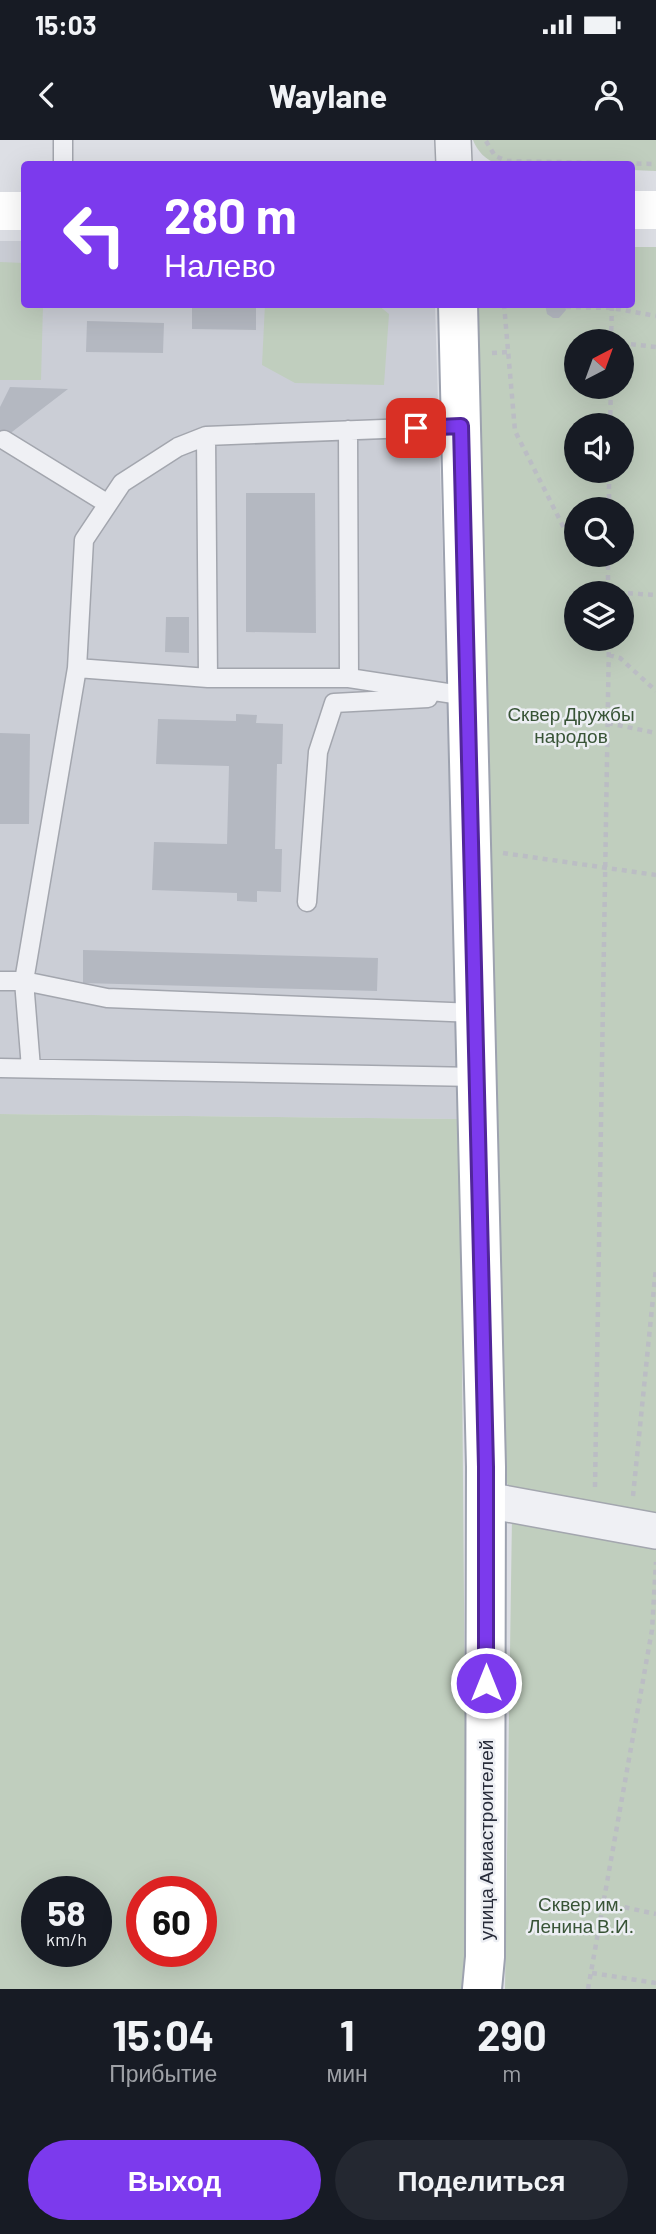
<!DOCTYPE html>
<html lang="ru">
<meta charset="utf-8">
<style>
:root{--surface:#171b24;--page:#242831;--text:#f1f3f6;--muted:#9ea1a6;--accent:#7c3aed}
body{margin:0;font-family:Barlow,sans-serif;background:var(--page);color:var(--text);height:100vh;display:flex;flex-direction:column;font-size:26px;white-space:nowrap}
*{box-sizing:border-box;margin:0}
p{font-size:23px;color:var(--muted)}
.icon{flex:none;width:38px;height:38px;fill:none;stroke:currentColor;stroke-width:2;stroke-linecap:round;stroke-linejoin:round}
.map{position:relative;height:1849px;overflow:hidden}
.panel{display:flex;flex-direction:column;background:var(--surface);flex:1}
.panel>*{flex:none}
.hud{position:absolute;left:21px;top:21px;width:614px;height:147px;border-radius:7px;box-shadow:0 7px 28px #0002;background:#7c3aed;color:#fff;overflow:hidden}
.needle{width:46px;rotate:41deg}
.tools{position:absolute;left:564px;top:189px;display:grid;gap:14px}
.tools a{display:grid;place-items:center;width:70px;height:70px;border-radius:50%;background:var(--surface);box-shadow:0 7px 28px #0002;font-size:35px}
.speed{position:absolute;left:21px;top:1736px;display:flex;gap:14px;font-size:35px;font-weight:700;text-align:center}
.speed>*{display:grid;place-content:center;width:91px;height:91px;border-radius:50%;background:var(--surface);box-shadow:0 7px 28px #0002;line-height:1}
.speed small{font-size:18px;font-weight:400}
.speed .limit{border:10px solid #d22;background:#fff;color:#111}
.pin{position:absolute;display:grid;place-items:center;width:60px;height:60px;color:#fff;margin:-30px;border-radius:14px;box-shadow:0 4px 10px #0006}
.me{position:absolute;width:77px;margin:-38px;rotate:0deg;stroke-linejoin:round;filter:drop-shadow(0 0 5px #0008)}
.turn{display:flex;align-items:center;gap:24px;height:147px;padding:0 28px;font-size:32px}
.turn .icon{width:91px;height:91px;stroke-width:2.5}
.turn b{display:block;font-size:49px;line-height:60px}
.eta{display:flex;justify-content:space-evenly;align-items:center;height:119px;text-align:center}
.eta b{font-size:42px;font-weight:700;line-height:49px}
.button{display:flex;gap:14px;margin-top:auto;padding:14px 28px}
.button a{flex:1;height:80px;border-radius:42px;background:var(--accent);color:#fff;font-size:28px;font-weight:700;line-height:80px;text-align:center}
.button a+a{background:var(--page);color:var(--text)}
.status{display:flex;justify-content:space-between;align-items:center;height:49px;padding:0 35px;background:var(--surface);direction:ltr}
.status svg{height:19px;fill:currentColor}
header{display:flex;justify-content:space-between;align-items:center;height:91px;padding:0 28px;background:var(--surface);font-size:32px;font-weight:700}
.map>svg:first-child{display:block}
.built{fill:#cbced6}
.green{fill:#c0cebe;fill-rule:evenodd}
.building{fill:#b4b8c1}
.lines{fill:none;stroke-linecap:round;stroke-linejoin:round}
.service-casing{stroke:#a3a6ae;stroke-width:21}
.minor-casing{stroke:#a3a6ae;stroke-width:38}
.primary-casing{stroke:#9da2af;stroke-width:42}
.path{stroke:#bbbdc4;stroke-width:4.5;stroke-dasharray:5 5;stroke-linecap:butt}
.service{stroke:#eff0f4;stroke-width:18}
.minor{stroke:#eff0f4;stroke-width:35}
.secondary{stroke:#fff;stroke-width:38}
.primary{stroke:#fff;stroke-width:38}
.route-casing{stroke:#51269a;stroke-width:18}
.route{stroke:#7c3aed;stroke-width:12}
.labels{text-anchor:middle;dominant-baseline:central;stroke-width:5;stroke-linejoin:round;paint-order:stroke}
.park-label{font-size:19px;fill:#385436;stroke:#eceef3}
.street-label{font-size:19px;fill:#282c3a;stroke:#eceef3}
</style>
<div class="status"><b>15:03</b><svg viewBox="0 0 49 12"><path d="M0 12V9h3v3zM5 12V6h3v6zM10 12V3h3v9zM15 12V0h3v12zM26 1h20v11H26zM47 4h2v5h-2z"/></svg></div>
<header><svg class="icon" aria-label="back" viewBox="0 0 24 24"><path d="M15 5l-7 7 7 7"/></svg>Waylane<svg class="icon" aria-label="person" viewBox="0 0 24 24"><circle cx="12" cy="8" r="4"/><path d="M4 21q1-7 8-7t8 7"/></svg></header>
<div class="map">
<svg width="656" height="1849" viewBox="0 0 656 1849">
<rect width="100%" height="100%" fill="#dddfe5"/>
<path class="built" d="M 0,101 L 24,101 L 24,164 L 435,165 L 460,979 L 0,974 Z"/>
<path class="green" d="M 473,0 L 656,0 L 656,31 L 632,30 L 632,24 L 497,24 C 486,20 477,11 473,0 Z
M 632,107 L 656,107 L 656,1380 L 529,1359 L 508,1345 L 500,1329 L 477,165 L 632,164 ZM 576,201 L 621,201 L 621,247 L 576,247 ZM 576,285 L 621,285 L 621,331 L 576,331 ZM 576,369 L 621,369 L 621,415 L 576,415 ZM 576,453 L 621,453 L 621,499 L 576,499 Z
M 0,122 L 24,123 L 24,164 L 43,165 L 41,240 L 0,240 Z
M 265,164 L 378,165 L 389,174 L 384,245 L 295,243 L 262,225 Z
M 0,974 L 460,979 L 467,1820 L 463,1849 L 0,1849 ZM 37,1752 L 96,1752 L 96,1811 L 37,1811 ZM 142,1752 L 201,1752 L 201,1811 L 142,1811 Z
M 512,1377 L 656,1399 L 656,1849 L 505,1849 Z"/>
<path class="building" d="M 192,164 L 256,164 L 256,190 L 192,189 Z
M 545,164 L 565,164 L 566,170 L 559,178 L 553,178 L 547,174 Z
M 87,181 L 164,183 L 163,213 L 86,212 Z
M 10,247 L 68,249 L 8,295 L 0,307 L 0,267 Z
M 246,353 L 315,353 L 316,493 L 246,492 Z
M 166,477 L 189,477 L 189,513 L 165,512 Z
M 236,574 L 257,575 L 256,583 L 283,584 L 282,624 L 277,624 L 275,709 L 282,709 L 281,752 L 257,751 L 257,762 L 237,761 L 237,753 L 152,750 L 154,702 L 227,704 L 229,626 L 156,624 L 158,579 L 236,581 Z
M 0,593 L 30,594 L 29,684 L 0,684 Z
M 83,810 L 378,818 L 377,851 L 83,843 Z"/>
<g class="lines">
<defs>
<path id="service" d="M 63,24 L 63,0
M 348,290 L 349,538
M 206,296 L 208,538
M 4,300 L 108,364
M 77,528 L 208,538 L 349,538 L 467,556
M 307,762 L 318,612 L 334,563 L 428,558
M 0,841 L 24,841 L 107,858 L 475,873
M 0,928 L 476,937
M 31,928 L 24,841 L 77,528 L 84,400 L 122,343 L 178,307 L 206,296 L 461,286"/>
<path id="minor" d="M 453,0 L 454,24
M 486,1360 L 656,1391"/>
<path id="primary" d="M 458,164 L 486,1327 L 485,1817 L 482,1849"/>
</defs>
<use href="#service" class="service-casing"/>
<use href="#minor" class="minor-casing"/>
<use href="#primary" class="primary-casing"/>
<path class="path" d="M 486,1 L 495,16 L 507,21 L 656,24
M 504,164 L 515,291 L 571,402 L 576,406
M 566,167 L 612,168 L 656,176
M 611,201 L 612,164
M 621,203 L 656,207
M 492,213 L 509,212
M 610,285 L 611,247
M 609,369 L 609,331
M 586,415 L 587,415
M 608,415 L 608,452
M 608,452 L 656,455
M 609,515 L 620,518 L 656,551
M 608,583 L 656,593
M 503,713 L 656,735
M 595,1347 L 609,499
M 633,1356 L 656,1128
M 605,1763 L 656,1774
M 592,1833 L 656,1843
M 588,1849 L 652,1490 L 656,1422"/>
<use href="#service" class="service"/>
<use href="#minor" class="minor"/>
<path class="secondary" d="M 632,70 L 656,70
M 0,71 L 24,71"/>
<use href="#primary" class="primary"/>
</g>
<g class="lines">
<defs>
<path id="route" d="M 416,288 L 461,286 L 486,1327 L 486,1543"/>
</defs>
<use href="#route" class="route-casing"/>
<use href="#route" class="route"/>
</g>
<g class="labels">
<g class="park-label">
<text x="571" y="573">Сквер Дружбы<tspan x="571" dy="22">народов</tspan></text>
<text x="581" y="1763">Сквер им.<tspan x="581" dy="22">Ленина В.И.</tspan></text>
</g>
<g class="street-label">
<text transform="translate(485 1700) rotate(-90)">улица Авиастроителей</text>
</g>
</g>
</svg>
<div class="tools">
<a><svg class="needle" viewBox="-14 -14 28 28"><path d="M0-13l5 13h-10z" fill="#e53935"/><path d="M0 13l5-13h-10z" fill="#9ea1a6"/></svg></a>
<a><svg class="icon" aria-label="sound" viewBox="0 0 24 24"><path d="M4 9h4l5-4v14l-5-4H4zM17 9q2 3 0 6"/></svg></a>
<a><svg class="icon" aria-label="search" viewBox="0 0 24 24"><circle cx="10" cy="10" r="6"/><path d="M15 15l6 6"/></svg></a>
<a><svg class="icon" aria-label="layers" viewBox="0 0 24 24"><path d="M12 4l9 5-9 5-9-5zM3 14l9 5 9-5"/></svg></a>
</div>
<div class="speed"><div>58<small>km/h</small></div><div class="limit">60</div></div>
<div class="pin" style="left:416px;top:288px;background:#d93025"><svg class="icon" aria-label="arrive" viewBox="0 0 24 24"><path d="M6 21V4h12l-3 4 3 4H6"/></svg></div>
<svg class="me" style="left:486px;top:1543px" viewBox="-20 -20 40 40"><circle r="17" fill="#7c3aed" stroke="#fff" stroke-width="3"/><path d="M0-11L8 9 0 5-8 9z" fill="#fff"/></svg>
<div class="hud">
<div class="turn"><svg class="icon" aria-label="left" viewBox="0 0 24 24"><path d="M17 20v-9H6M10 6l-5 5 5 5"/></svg><div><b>280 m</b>Налево</div></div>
</div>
</div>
<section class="panel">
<div class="eta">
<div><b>15:04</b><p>Прибытие</p></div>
<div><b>1</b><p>мин</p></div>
<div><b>290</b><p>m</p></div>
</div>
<div class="button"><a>Выход</a><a>Поделиться</a></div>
</section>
